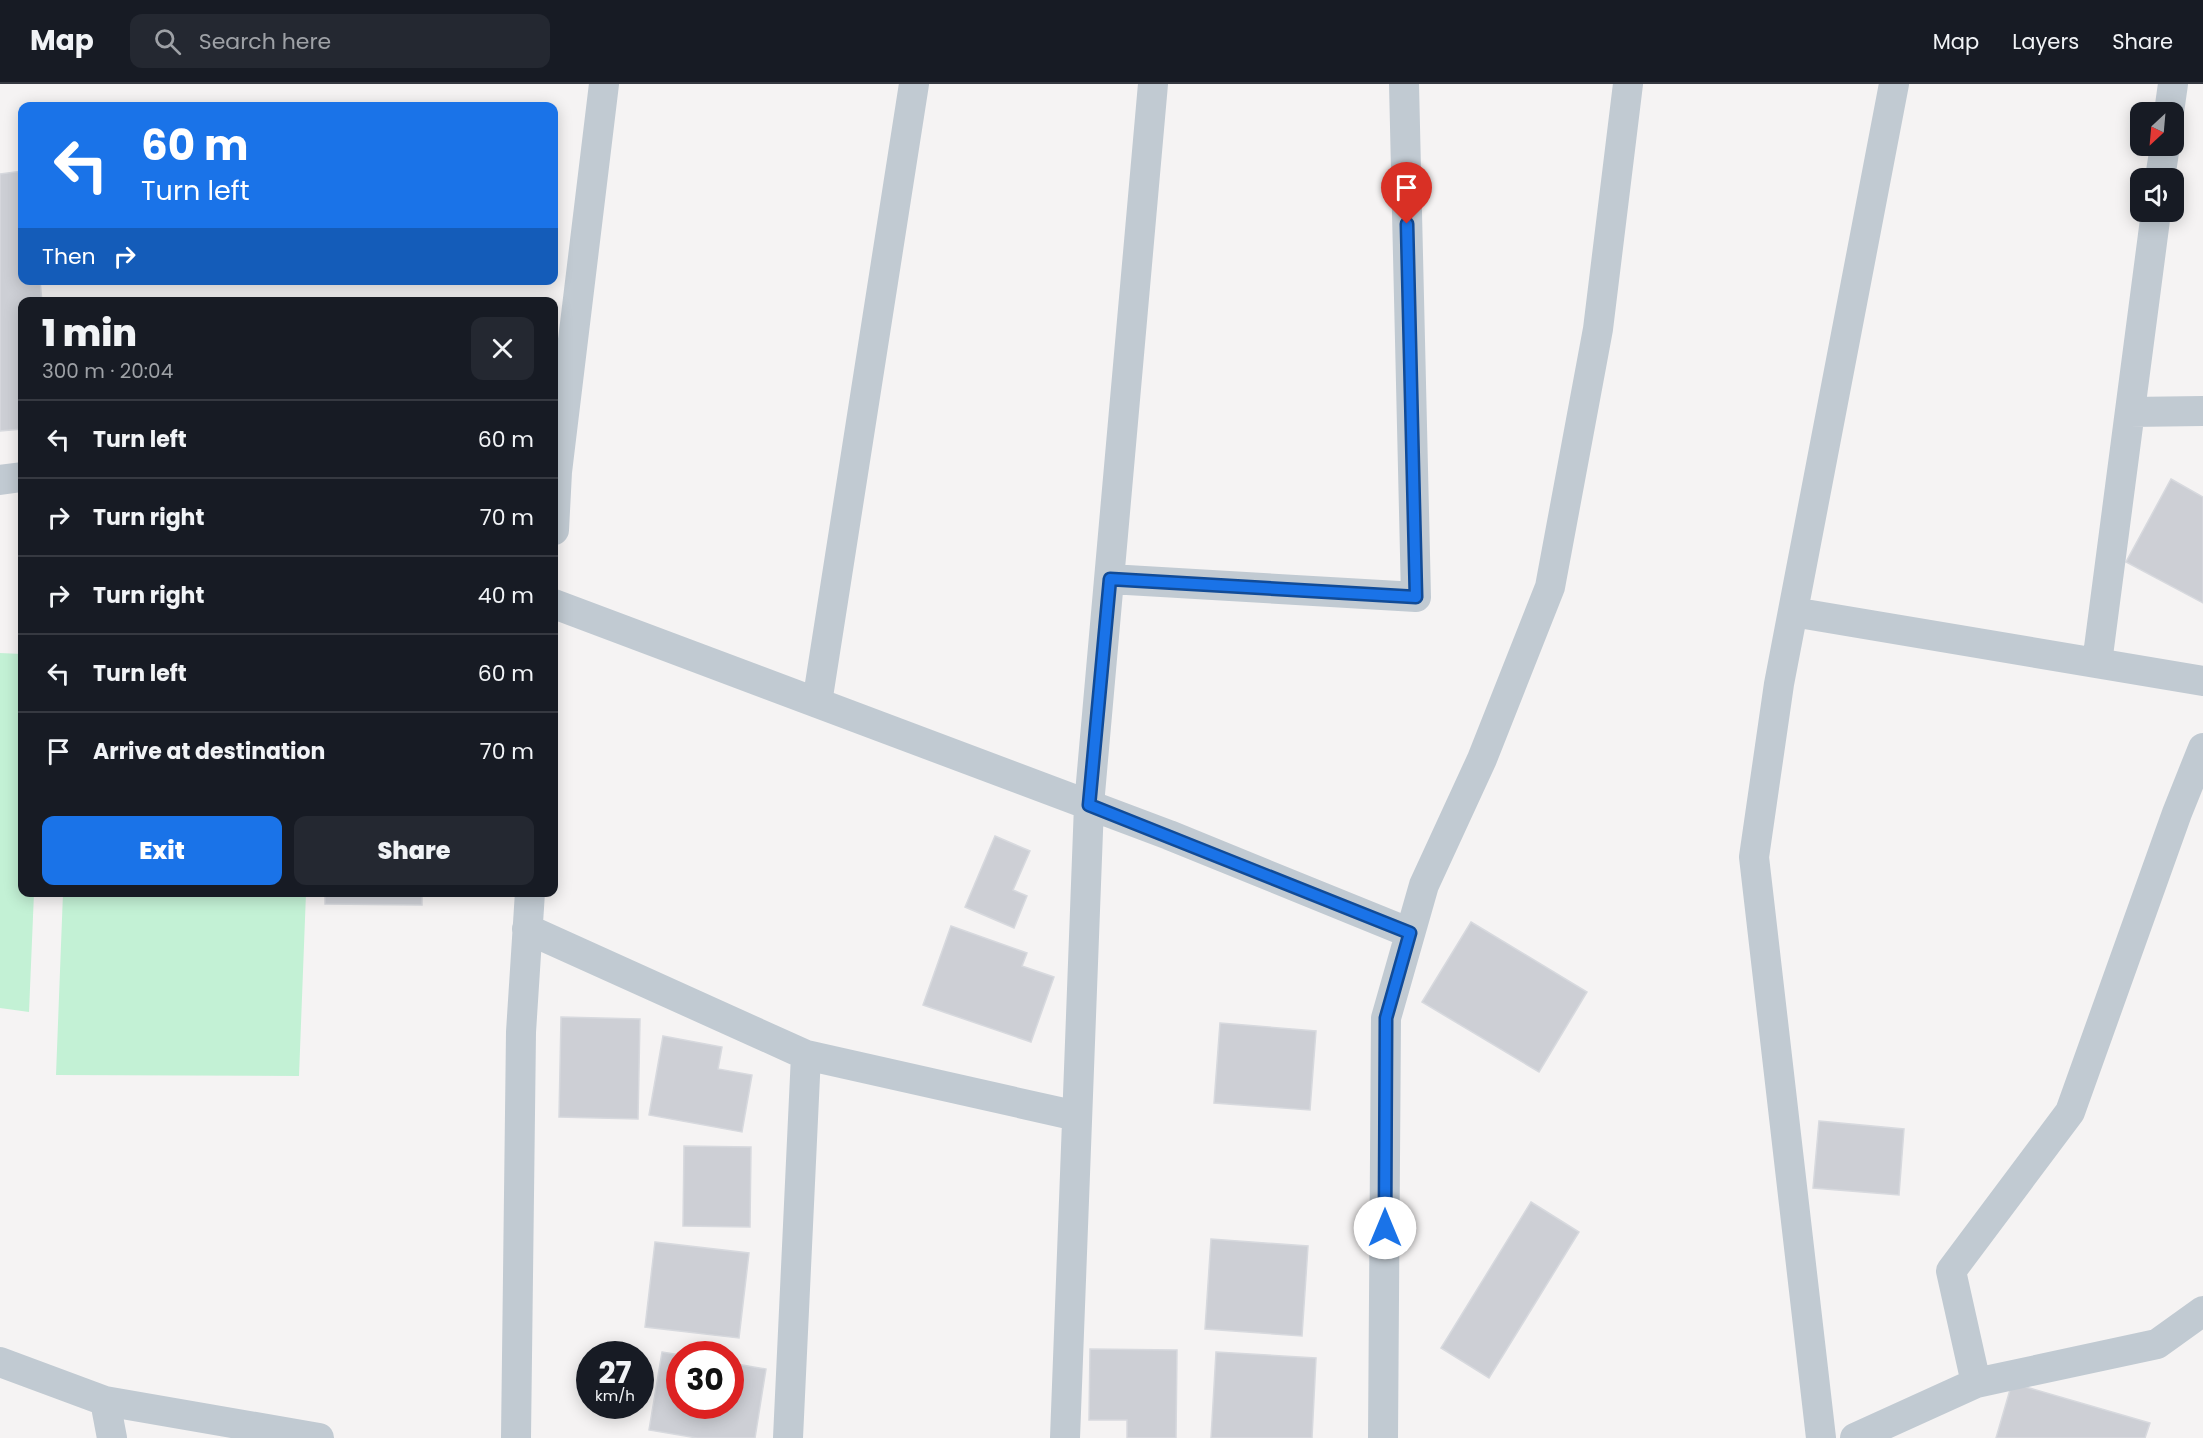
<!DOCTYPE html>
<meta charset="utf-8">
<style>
:root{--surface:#171b24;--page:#242831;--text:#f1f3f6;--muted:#9ea1a6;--line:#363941;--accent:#1a73e8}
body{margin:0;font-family:Poppins,sans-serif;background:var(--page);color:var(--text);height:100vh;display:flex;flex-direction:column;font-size:22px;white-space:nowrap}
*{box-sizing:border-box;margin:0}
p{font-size:20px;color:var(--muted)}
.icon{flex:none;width:33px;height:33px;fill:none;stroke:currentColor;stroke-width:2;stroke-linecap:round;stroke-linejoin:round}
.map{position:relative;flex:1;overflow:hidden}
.sheet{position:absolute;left:18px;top:213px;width:540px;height:600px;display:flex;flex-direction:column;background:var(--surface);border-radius:12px;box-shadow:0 3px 15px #0003}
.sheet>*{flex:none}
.top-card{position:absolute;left:18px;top:18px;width:540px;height:183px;border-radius:12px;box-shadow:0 3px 15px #0003;background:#1a73e8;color:#fff;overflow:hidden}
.needle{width:39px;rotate:206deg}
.tools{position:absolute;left:2130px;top:18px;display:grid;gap:12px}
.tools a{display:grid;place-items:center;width:54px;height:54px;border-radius:12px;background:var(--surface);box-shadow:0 3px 15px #0003;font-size:30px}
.speed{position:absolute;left:576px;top:1257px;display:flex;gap:12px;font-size:30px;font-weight:700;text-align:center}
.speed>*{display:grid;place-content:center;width:78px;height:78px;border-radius:50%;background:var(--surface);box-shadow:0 3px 15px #0003;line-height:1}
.speed small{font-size:15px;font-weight:400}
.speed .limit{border:9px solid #d22;background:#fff;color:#111}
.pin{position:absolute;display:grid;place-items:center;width:51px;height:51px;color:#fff;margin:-62px -26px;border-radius:50% 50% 50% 0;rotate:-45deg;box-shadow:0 0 6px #0007}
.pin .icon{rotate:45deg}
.me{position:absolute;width:66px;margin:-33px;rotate:0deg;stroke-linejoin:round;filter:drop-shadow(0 0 4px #0008)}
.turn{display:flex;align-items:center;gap:21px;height:126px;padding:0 24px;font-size:27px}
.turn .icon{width:78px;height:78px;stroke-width:2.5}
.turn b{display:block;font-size:42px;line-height:51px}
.then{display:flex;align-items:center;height:57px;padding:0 24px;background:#0003;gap:12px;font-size:22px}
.round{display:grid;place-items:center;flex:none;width:63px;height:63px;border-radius:12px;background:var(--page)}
.head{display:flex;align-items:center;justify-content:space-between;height:102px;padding:0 24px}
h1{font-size:36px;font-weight:800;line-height:45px}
.button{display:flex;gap:12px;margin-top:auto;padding:12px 24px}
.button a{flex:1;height:69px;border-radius:12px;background:var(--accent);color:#fff;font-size:24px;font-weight:800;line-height:69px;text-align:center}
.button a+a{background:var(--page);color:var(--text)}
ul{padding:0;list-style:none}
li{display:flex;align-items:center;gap:18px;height:78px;padding:0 24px;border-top:2px solid var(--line)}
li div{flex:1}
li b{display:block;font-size:22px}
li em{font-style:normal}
header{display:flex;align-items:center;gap:36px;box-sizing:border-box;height:84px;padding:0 30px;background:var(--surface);border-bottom:2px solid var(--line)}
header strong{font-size:28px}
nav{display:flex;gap:33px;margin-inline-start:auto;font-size:21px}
.search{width:420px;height:54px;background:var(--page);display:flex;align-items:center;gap:15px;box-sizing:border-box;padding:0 21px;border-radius:12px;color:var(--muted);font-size:22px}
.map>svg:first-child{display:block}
.pitch{fill:#c3f1d5}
.building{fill:#cdcfd5;stroke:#d7d9de;stroke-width:1.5}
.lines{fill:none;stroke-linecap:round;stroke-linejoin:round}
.street{stroke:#c1cad2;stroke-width:30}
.route-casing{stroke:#114b97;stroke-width:15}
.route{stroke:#1a73e8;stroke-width:10}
</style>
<header>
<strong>Map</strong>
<div class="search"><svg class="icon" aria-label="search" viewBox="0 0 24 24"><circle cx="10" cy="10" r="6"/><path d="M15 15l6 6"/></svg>Search here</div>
<nav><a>Map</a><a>Layers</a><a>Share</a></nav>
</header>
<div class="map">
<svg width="2203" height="1354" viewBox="0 0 2203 1354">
<rect width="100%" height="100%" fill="#f5f3f3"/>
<path class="pitch" d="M 0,569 L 22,570 L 22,808 L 34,809 L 29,928 L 0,924 Z
M 63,809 L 306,809 L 299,992 L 56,991 Z"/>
<path class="building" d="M 22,87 L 22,196 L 40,196 L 42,218 L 22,218 L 22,345 L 0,347 L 0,90 Z
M 2171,395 L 2203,413 L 2203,519 L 2126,478 Z
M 995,752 L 1030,767 L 1013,806 L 1027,812 L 1014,844 L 965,823 Z
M 325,808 L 422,808 L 422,821 L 325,820 Z
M 1471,838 L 1587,908 L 1539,988 L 1422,918 Z
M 951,842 L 1027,869 L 1022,882 L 1054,893 L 1031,958 L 923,921 Z
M 561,933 L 640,935 L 638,1035 L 559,1033 Z
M 1220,939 L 1316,947 L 1310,1026 L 1214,1019 Z
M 663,952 L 722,963 L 718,985 L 752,991 L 742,1048 L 649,1031 Z
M 1819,1037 L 1904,1045 L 1899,1111 L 1813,1104 Z
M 684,1062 L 751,1063 L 750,1143 L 683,1142 Z
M 1531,1118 L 1579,1148 L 1489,1294 L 1441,1264 Z
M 1211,1155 L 1308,1162 L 1302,1252 L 1205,1245 Z
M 655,1158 L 749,1169 L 739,1254 L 645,1243 Z
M 1090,1265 L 1177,1266 L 1176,1354 L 1127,1354 L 1127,1336 L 1089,1336 Z
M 662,1268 L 680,1271 L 680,1322 L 730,1322 L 730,1279 L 766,1285 L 755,1354 L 697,1354 L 649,1346 Z
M 1216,1268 L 1316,1274 L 1312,1354 L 1211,1354 Z
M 2012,1299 L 2150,1339 L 2145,1354 L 1996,1354 Z"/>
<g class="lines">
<path class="street" d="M 2169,28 L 2173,0
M 2160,94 L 2165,62
M 2130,328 L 2203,327
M 0,396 L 22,393
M 554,446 L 557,388 L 604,0
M 1110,495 L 1416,513 L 1404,0
M 554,520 L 1169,751 L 1410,849
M 1793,528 L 2203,597
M 2097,579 L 2156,128
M 817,619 L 914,0
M 527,845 L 806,971 L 1077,1032
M 0,1278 L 105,1317 L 112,1354
M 1976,1299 L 1951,1187 L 2070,1028 L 2177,729 L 2203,664
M 105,1317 L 319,1354
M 516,1354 L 521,948 L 530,808
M 788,1354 L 806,971
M 1065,1354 L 1089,721 L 1153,0
M 1383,1354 L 1386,934 L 1424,801 L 1482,675 L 1550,503 L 1598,245 L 1628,0
M 1821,1354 L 1754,773 L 1779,600 L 1894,0
M 1855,1354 L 1976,1299 L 2157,1260 L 2203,1227"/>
</g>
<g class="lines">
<defs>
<path id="route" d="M 1385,1144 L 1386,934 L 1410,849 L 1089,721 L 1110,495 L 1416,513 L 1407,140"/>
</defs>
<use href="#route" class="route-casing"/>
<use href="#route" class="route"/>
</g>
</svg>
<div class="tools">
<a><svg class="needle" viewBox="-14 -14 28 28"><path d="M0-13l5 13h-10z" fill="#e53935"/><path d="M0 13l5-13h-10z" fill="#9ea1a6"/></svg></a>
<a><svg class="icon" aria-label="sound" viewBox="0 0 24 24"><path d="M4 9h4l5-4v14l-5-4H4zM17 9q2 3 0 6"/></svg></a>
</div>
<div class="speed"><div>27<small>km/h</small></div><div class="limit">30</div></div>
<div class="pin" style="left:1407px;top:140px;background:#d93025"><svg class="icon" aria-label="arrive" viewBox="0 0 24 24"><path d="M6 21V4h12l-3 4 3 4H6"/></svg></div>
<svg class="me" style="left:1385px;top:1144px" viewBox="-20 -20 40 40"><circle r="19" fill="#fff"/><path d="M0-13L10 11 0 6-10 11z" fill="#1a73e8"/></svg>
<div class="top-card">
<div class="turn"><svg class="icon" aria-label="left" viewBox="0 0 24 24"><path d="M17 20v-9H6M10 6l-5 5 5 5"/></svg><div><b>60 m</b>Turn left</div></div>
<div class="then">Then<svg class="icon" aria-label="right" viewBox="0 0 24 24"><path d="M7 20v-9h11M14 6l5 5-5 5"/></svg></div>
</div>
<section class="sheet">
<div class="head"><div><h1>1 min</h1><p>300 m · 20:04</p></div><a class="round"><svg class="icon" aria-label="close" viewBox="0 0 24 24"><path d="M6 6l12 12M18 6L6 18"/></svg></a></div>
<ul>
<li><svg class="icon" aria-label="left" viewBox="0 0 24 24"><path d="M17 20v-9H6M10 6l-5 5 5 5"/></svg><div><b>Turn left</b></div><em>60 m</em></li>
<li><svg class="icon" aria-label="right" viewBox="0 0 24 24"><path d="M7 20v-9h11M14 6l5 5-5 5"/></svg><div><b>Turn right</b></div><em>70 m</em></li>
<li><svg class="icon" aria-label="right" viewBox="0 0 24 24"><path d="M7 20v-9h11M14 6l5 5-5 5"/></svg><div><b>Turn right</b></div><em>40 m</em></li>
<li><svg class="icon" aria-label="left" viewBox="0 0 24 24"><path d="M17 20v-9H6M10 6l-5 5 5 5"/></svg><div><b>Turn left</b></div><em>60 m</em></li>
<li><svg class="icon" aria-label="arrive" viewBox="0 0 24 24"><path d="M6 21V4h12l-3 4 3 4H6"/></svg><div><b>Arrive at destination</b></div><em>70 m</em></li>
</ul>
<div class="button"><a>Exit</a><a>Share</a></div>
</section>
</div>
